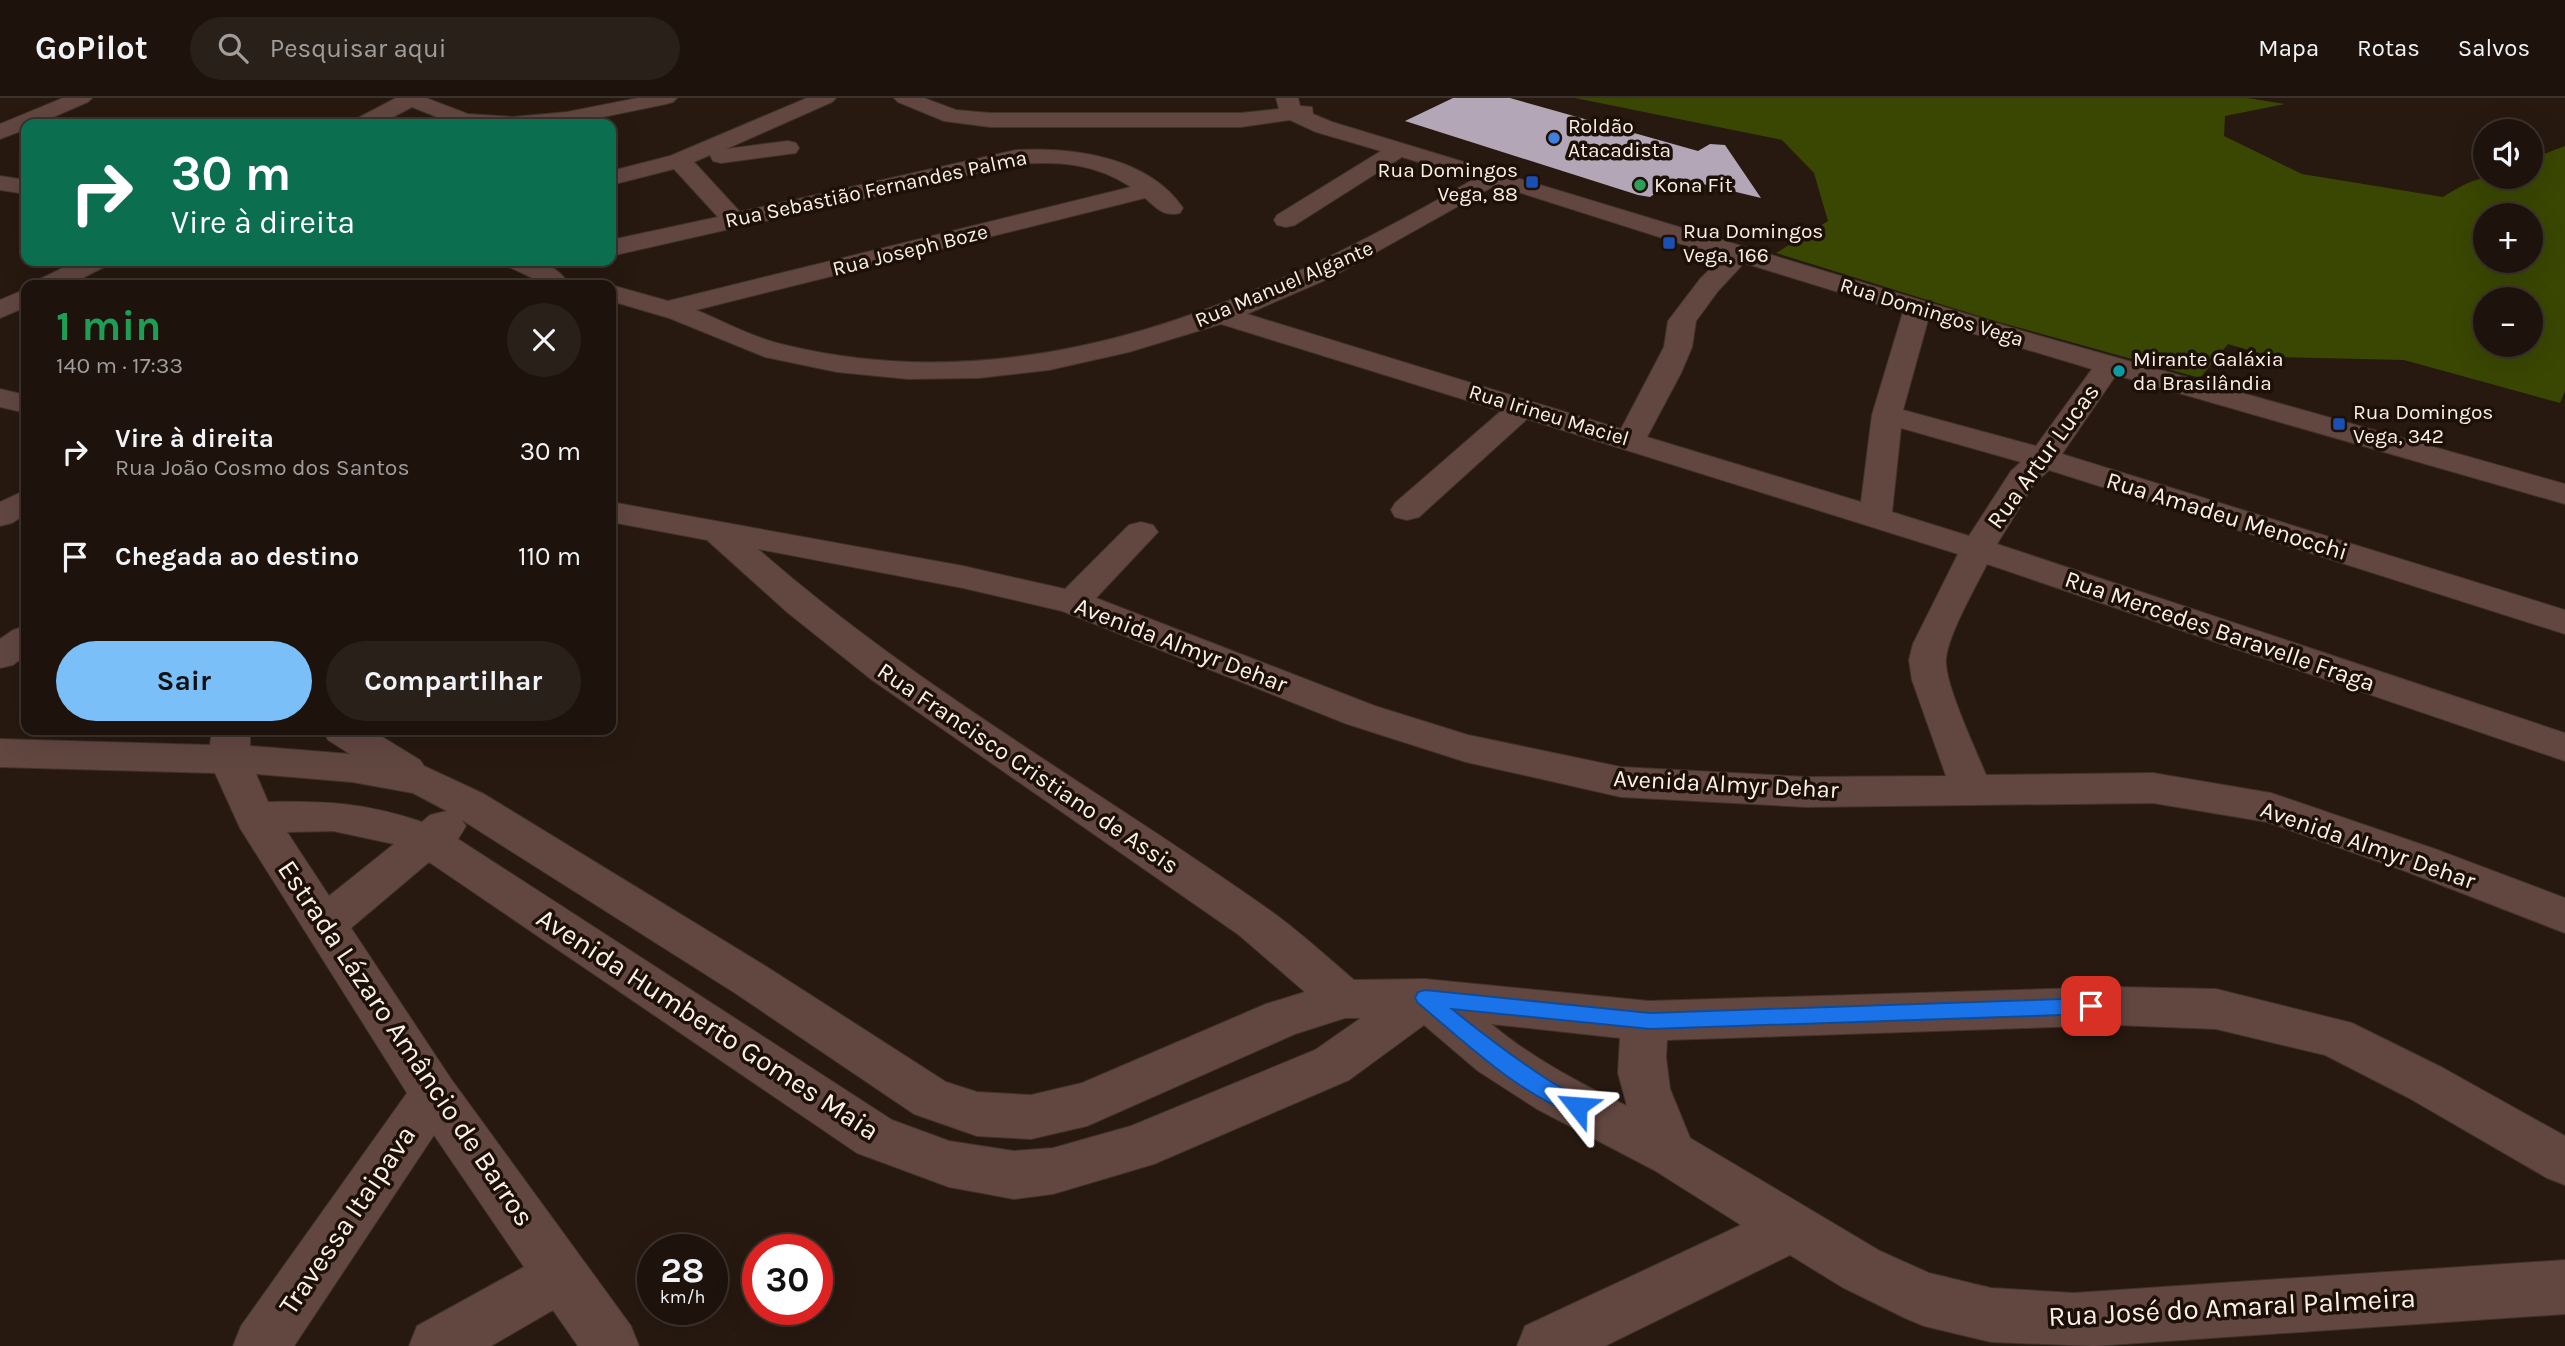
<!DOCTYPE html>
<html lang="pt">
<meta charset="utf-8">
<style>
:root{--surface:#1d130c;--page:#2a201a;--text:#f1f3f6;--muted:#a09e9d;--line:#3b322d;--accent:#7abff8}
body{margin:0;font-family:Karla,sans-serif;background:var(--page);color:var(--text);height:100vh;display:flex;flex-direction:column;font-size:26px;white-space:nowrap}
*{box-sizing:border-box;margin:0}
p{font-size:23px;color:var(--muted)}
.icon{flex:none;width:38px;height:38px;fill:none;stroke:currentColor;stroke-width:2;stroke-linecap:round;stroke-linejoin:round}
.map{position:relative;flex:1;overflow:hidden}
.details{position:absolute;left:21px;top:182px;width:595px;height:455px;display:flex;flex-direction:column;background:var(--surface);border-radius:14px;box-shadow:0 7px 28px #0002,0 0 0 2px var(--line)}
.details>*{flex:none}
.hud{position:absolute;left:21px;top:21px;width:595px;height:147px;border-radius:14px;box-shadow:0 7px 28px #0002,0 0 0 2px var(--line);background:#0b6e4f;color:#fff;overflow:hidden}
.buttons{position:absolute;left:2473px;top:21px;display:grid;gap:14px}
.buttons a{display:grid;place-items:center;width:70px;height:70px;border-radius:50%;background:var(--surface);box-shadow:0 7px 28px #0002,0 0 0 2px var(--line);font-size:35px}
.speed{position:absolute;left:637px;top:1136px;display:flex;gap:14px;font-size:35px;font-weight:700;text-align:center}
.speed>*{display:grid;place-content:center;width:91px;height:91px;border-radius:50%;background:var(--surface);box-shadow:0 7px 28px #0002,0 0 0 2px var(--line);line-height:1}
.speed small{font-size:18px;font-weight:400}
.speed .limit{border:10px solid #d22;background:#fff;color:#111}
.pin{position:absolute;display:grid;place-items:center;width:60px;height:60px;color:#fff;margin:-30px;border-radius:14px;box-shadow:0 4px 10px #0006}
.me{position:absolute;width:77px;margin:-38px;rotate:298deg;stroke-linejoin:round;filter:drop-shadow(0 0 5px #0008)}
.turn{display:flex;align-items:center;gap:24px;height:147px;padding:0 35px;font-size:32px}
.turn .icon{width:91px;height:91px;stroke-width:2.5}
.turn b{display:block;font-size:49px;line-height:60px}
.round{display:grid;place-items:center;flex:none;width:74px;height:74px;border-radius:37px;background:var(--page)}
.summary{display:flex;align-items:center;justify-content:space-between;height:119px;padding:0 35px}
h1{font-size:42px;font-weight:700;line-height:52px;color:#1e9e55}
.button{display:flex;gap:14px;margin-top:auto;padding:14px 35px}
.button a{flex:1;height:80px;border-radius:42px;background:var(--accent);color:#111;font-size:28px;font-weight:700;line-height:80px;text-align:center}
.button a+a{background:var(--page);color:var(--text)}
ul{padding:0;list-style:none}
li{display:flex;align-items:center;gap:21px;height:105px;padding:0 35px}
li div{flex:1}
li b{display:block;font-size:26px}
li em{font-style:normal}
header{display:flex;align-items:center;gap:42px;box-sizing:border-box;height:98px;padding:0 35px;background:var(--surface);border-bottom:2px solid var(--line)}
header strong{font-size:33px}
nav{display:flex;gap:38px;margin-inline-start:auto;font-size:24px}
.search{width:490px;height:63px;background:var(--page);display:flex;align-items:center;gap:18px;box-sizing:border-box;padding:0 24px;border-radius:38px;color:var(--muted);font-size:26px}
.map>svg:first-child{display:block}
.forest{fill:#3a4702;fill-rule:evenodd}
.building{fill:#b3a6b7}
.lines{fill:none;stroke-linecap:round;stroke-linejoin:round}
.minor-casing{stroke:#40332a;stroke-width:2}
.minor{fill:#624741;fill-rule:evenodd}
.route{fill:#1a73e8;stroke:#114b97;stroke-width:2}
.shop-dot{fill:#3f7fe0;stroke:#1d1007;stroke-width:2.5}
.transit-dot{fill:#1a4fb4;stroke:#1d1007;stroke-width:2.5}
.leisure-dot{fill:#2e9e5b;stroke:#1d1007;stroke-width:2.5}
.culture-dot{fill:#0f9aa8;stroke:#1d1007;stroke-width:2.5}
.labels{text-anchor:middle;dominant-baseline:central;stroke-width:7;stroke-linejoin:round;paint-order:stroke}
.far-poi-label{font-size:21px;fill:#faf0e9;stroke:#1d1007;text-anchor:start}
.far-street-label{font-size:21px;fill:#faf0e9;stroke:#1d1007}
.street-label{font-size:24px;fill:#faf0e9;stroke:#1d1007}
.near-street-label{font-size:28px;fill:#faf0e9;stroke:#1d1007}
</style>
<header>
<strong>GoPilot</strong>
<div class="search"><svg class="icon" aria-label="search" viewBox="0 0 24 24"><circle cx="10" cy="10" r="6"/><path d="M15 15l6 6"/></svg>Pesquisar aqui</div>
<nav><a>Mapa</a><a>Rotas</a><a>Salvos</a></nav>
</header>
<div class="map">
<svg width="2565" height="1248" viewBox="0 0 2565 1248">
<rect width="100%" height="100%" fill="#271910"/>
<path class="forest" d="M 1575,0 L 2247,0 L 2285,6 L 2225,18 L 2224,38 L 2302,76 L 2443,99 C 2481,75 2486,79 2530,79 L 2531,61 L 2565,48 L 2565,293 L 2560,305 L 2404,262 L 2272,259 L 2228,246 L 2200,280 L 1995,223 L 1776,155 L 1828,123 L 1814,75 L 1782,42 ZM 2485,117 L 2530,117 L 2530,163 L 2485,163 ZM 2485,201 L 2530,201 L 2530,247 L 2485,247 Z"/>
<path class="building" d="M 1453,0 L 1510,0 L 1698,53 L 1710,46 L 1725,47 L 1761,100 L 1678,80 L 1650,99 L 1638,97 L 1405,23 Z"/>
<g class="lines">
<defs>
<path id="minor" d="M 63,0 L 92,0 L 88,4 L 37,26 L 26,26 L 26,31 L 0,41 L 0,26 Z
M 396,0 L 426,0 L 468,16 L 513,19 L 567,14 L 638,0 L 677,0 L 673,4 L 666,6 L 569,26 L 454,26 L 412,9 L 380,26 L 353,26 L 356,21 Z
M 807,0 L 836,0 L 832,4 L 726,51 L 788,43 L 796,45 L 799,50 L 796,55 L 721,65 L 713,63 L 710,57 L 694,64 L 740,114 L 1016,52 C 1074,49 1148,59 1183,110 L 1180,115 C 1163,119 1157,110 1145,100 L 696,212 C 725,224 754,240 785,247 C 1032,307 1265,202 1474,81 L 1402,59 L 1295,127 L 1286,129 L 1277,127 L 1274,122 L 1277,117 L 1381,53 L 1316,34 L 1290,22 L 1241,29 L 990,29 L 944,23 L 898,4 L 894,0 L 924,0 L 956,12 L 990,15 L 1241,15 L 1279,11 L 1276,0 L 1298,0 L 1300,8 L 1312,9 L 1313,16 L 1332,24 L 2026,234 L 2565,386 L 2565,406 L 2116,277 L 2062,356 L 2565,512 L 2565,536 L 2049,372 L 2034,386 L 1997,446 L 2565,635 L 2565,663 L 1987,466 C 1975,490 1949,535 1946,560 C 1943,583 1976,652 1986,677 L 2153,675 L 2271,695 L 2435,751 L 2565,800 L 2565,835 L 2405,773 L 2267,724 L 2153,705 L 1806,709 L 1621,699 L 1466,664 L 1347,626 L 1062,513 L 963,490 L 758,451 C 915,589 1098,691 1268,811 C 1298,832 1326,858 1354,882 L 1425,881 L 1649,903 L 2116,889 L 2216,891 L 2352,925 L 2443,970 L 2565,1038 L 2565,1087 L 2547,1080 L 2409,1000 L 2325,957 L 2216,931 L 2116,927 L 1667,942 L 1666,959 L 1670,991 L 1690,1040 L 1880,1153 L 1929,1175 L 1991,1190 L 2074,1195 L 2565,1162 L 2565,1216 L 2095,1248 L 1991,1244 L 1924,1228 L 1905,1220 L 1842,1189 L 1790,1157 L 1605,1248 L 1517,1248 L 1525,1228 L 1741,1127 L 1654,1072 L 1537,1011 L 1478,973 L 1424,927 L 1349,982 L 1154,1066 L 1053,1096 L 1014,1101 L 949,1089 L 857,1055 L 429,764 L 351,830 L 451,981 L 631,1228 L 639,1248 L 578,1248 L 553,1212 L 491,1248 L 409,1248 L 417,1228 L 524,1169 L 434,1037 L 294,1248 L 233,1248 L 241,1228 L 407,995 L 240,730 L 215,675 L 0,669 L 0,641 L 210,647 L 212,632 L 250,632 L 250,648 L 350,656 L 328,642 L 323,632 L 371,632 L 420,662 L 424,668 L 484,696 L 767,869 L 946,984 L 977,994 L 1031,997 L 1082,985 L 1266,906 L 1305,894 L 1239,837 L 872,582 L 787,514 L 707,442 L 611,424 L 611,404 L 963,468 L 1065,491 L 1129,427 L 1141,424 L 1153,427 L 1158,434 L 1096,500 L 1375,608 L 1468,637 L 1621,669 L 1806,679 L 1946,678 L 1912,582 L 1909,562 L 1913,546 L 1958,456 L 1527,321 L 1419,419 L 1407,422 L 1395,419 L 1391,412 L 1395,405 L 1501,313 L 1221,226 L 1129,254 L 1049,272 L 979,280 L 908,281 L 837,274 L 765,259 L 669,220 L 611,203 L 611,187 L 668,203 L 1131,89 C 1095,65 1058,63 1016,66 L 611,158 L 611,142 L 718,119 L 674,71 L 611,87 L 611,73 L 670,58 ZM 1496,87 L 1722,159 L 1700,181 L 1668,223 L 1664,249 L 1621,331 L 1247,216 L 1330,180 ZM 1744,165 L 1903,214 L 1872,317 L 1861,404 L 1647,339 L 1681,275 L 1692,249 L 1696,223 L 1718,193 ZM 1928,222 L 2092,271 L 2036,348 L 1903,312 ZM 1901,330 L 2021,364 L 2011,373 L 1969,438 L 1892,414 ZM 256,676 L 352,684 L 413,695 L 447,713 L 430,717 L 422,724 C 366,705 327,703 268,704 ZM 462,722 L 735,895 L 914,1016 L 977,1038 L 1031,1041 L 1087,1028 L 1295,936 L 1345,920 L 1361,920 L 1315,952 L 1131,1028 L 1053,1050 L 1014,1053 L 949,1043 L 892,1022 L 458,741 L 466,728 ZM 333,733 L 394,746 L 329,798 L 287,734 ZM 1491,926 L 1620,940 L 1618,975 L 1627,1008 C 1579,985 1532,960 1491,926 Z
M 0,78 L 26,82 L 26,96 L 0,92 Z
M 77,163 L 110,163 L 106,168 L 69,187 L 36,187 L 40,181 Z
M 503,163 C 529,162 556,162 569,187 L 543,187 L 541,184 L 507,168 Z
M 26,191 L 26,209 L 0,220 L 0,202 Z
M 0,291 L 26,297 L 26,315 L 0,309 Z
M 26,392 L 26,416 L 12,425 L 0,428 L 0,404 Z
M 26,528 L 26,557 L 13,567 L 0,570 L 0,541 L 13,532 Z"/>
</defs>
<use href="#minor" class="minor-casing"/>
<use href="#minor" class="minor"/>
</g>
<path class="route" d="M 1425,892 L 1650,915 L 2091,900 L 2098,903 L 2101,908 L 2098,914 L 2091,916 L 1650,931 L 1452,911 C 1484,937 1517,962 1553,985 C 1564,992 1582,996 1588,1008 L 1585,1015 L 1577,1017 C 1517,995 1467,946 1418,905 L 1415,900 L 1418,894 Z"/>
<circle class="shop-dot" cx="1554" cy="40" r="7"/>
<g class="transit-dot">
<rect x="1525" y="77" width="14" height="14" rx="3.5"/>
<rect x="1662" y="138" width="14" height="14" rx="3.5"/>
<rect x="2332" y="319" width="14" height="14" rx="3.5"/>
</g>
<circle class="leisure-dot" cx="1640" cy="87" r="7"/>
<circle class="culture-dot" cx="2119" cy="273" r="7"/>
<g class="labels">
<g class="far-poi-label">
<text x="1568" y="28">Roldão<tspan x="1568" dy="24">Atacadista</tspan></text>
<text x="1518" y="72" text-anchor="end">Rua Domingos<tspan x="1518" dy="24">Vega, 88</tspan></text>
<text x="1654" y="87">Kona Fit</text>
<text x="1683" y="133">Rua Domingos<tspan x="1683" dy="24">Vega, 166</tspan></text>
<text x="2133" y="261">Mirante Galáxia<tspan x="2133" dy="24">da Brasilândia</tspan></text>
<text x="2353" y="314">Rua Domingos<tspan x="2353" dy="24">Vega, 342</tspan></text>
</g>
<g class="far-street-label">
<text transform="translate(876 91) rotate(-12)">Rua Sebastião Fernandes Palma</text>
<text transform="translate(910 152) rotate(-14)">Rua Joseph Boze</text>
<text transform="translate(1284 186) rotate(-23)">Rua Manuel Algante</text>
<text transform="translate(1932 214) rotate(17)">Rua Domingos Vega</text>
<text transform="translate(1549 317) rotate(17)">Rua Irineu Maciel</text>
</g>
<g class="street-label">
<text transform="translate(2043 358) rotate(-54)">Rua Artur Lucas</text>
<text transform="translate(2227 418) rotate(17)">Rua Amadeu Menocchi</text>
<text transform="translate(2220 533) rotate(19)">Rua Mercedes Baravelle Fraga</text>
<text transform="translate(1181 547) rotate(21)">Avenida Almyr Dehar</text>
<text transform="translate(1028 670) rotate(34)">Rua Francisco Cristiano de Assis</text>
<text transform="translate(1726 686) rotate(3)">Avenida Almyr Dehar</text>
<text transform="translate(2368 747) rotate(19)">Avenida Almyr Dehar</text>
</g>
<g class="near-street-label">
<text transform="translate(708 926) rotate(33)">Avenida Humberto Gomes Maia</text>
<text transform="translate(406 945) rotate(56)">Estrada Lázaro Amâncio de Barros</text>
<text transform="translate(347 1122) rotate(-56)">Travessa Itaipava</text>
<text transform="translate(2232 1209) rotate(-3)">Rua José do Amaral Palmeira</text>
</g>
</g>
</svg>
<div class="buttons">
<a><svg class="icon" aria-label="sound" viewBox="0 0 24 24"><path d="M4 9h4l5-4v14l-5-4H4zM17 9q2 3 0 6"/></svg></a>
<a>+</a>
<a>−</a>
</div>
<div class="speed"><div>28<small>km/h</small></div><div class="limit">30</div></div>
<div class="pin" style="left:2091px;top:908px;background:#d93025"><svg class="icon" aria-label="arrive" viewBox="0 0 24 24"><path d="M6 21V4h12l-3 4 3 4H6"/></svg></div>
<svg class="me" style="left:1577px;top:1008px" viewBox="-20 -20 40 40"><path d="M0-17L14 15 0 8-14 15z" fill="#1a73e8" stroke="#fff" stroke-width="4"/></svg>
<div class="hud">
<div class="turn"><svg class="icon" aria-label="right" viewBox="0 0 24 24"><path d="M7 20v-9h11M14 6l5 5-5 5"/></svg><div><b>30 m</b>Vire à direita</div></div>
</div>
<section class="details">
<div class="summary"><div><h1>1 min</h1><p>140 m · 17:33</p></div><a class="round"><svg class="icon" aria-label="close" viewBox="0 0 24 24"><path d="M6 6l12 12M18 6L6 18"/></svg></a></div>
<ul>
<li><svg class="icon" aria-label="right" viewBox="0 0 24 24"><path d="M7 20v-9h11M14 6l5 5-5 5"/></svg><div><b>Vire à direita</b><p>Rua João Cosmo dos Santos</p></div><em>30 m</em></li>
<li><svg class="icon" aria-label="arrive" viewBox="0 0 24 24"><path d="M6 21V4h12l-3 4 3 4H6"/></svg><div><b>Chegada ao destino</b></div><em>110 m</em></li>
</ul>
<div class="button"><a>Sair</a><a>Compartilhar</a></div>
</section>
</div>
